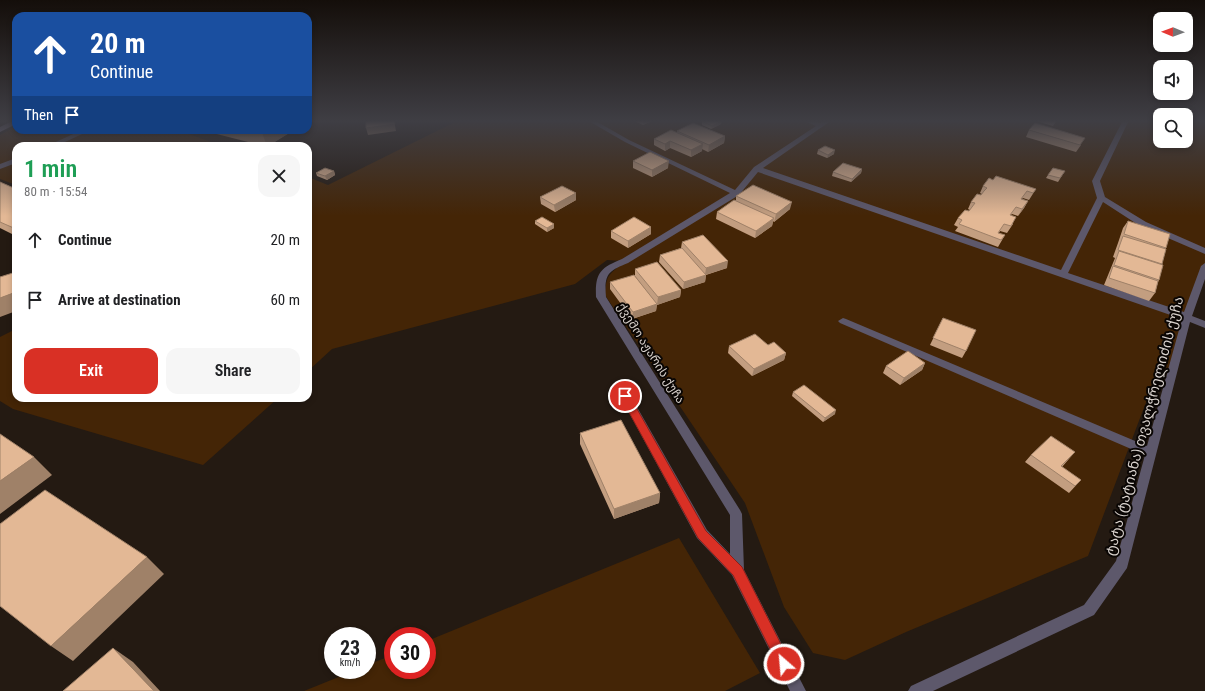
<!DOCTYPE html>
<meta charset="utf-8">
<style>
:root{--surface:#fff;--page:#f6f6f6;--text:#202124;--muted:#757577;--accent:#d93025}
body{margin:0;font-family:"Roboto Condensed","Noto Sans Georgian",sans-serif;background:var(--page);color:var(--text);height:100vh;display:flex;flex-direction:column;font-size:15px;white-space:nowrap}
*{box-sizing:border-box;margin:0}
p{font-size:13px;color:var(--muted)}
.icon{flex:none;width:22px;height:22px;fill:none;stroke:currentColor;stroke-width:2;stroke-linecap:round;stroke-linejoin:round}
.map{position:relative;flex:1;overflow:hidden}
.sheet{position:absolute;left:12px;top:142px;width:300px;height:260px;display:flex;flex-direction:column;background:var(--surface);border-radius:12px;box-shadow:0 2px 6px #0003}
.sheet>*{flex:none}
.hud{position:absolute;left:12px;top:12px;width:300px;height:122px;border-radius:12px;box-shadow:0 2px 6px #0003;background:#1a4fa0;color:#fff;overflow:hidden}
.needle{width:26px;rotate:271deg}
.tools{position:absolute;left:1153px;top:12px;display:grid;gap:8px}
.tools a{display:grid;place-items:center;width:40px;height:40px;border-radius:8px;background:var(--surface);box-shadow:0 2px 6px #0003;font-size:20px}
.speed{position:absolute;left:324px;top:627px;display:flex;gap:8px;font-size:20px;font-weight:700;text-align:center}
.speed>*{display:grid;place-content:center;width:52px;height:52px;border-radius:50%;background:var(--surface);box-shadow:0 2px 6px #0003;line-height:1}
.speed small{font-size:10px;font-weight:400}
.speed .limit{border:6px solid #d22;background:#fff;color:#111}
.pin{position:absolute;display:grid;place-items:center;width:34px;height:34px;color:#fff;margin:-17px;border:2px solid #fff;border-radius:50%;box-shadow:0 1px 4px #0007}
.me{position:absolute;width:44px;margin:-22px;rotate:333deg;stroke-linejoin:round;filter:drop-shadow(0 0 3px #0008)}
.turn{display:flex;align-items:center;gap:14px;height:84px;padding:0 12px;font-size:18px}
.turn .icon{width:52px;height:52px;stroke-width:2.5}
.turn b{display:block;font-size:28px;line-height:34px}
.then{display:flex;align-items:center;height:38px;padding:0 12px;background:#0003;gap:8px;font-size:15px}
.round{display:grid;place-items:center;flex:none;width:42px;height:42px;border-radius:12px;background:var(--page)}
.overview{display:flex;align-items:center;justify-content:space-between;height:68px;padding:0 12px}
h1{font-size:24px;font-weight:600;line-height:30px;color:#1e9e55}
.primary-button{display:flex;gap:8px;margin-top:auto;padding:8px 12px}
.primary-button a{flex:1;height:46px;border-radius:12px;background:var(--accent);color:#fff;font-size:16px;font-weight:600;line-height:46px;text-align:center}
.primary-button a+a{background:var(--page);color:var(--text)}
ul{padding:0;list-style:none}
li{display:flex;align-items:center;gap:12px;height:60px;padding:0 12px}
li div{flex:1}
li b{display:block;font-size:15px}
li em{font-style:normal}
.map>svg:first-child{display:block}
.green{fill:#442506}
.lines{fill:none;stroke-linecap:round;stroke-linejoin:round}
.minor{fill:#5d586b;fill-rule:evenodd}
.major{fill:#9f94bb;fill-rule:evenodd}
.wall{fill:#c39e80}
.shaded-wall{fill:#9f8168}
.building{fill:#e3b895;stroke:#9f8168}
.route{fill:#d93025;stroke:#8d1f18}
.labels{text-anchor:middle;dominant-baseline:central;stroke-width:4;stroke-linejoin:round;paint-order:stroke}
.street-label{font-size:12px;fill:#d8d1cc;stroke:#0a0604}
.near-street-label{font-size:14px;fill:#d8d1cc;stroke:#0a0604}
</style>
<div class="map">
<svg width="1205" height="691" viewBox="0 0 1205 691">
<rect width="100%" height="100%" fill="#241a12"/>
<path class="green" d="M 459,120 L 1160,120 L 1160,141 L 1186,141 L 1186,120 L 1205,120 L 1205,266 L 1171,378 L 1157,373 L 1088,556 L 906,632 L 845,660 L 813,653 L 784,607 L 745,503 L 605,295 C 606,272 611,275 624,261 L 607,260 L 575,284 L 332,349 L 308,371 L 308,177 L 328,185 Z
M 16,126 L 16,130 L 178,130 L 222,146 L 16,146 L 16,185 L 0,179 L 0,135 Z
M 16,329 L 16,398 L 278,398 L 203,465 L 13,409 L 0,401 L 0,337 Z
M 679,538 L 760,673 L 725,691 L 304,691 L 356,670 L 367,670 L 367,665 L 393,655 L 393,670 L 427,670 L 427,641 Z"/>
<g class="lines">
<path class="minor" d="M 587,120 L 594,120 L 629,140 L 735,190 L 754,167 L 816,126 L 804,121 L 803,120 L 811,120 L 820,123 L 825,120 L 832,120 L 763,168 L 1061,270 L 1097,198 L 1092,181 L 1123,120 L 1129,120 L 1100,181 L 1105,197 L 1146,222 L 1205,248 L 1205,254 L 1140,226 L 1103,202 L 1068,273 L 1184,312 L 1201,266 L 1205,263 L 1205,279 L 1192,316 L 1205,321 L 1205,328 L 1190,322 L 1127,568 L 1094,615 L 933,691 L 908,691 L 911,686 L 1084,605 L 1116,561 L 1145,455 L 840,323 L 838,321 L 843,318 L 846,319 L 1147,446 L 1182,319 L 758,172 L 739,195 L 628,263 C 608,271 604,274 606,297 L 740,510 L 742,514 L 744,570 L 806,691 L 790,691 L 732,575 L 697,538 L 620,396 L 621,393 L 629,393 L 707,530 L 730,554 L 730,515 L 596,297 C 595,273 600,268 622,259 L 730,193 L 625,142 Z
M 82,130 L 91,130 L 56,146 L 47,146 Z
M 16,158 L 16,163 L 0,169 L 0,164 Z"/>
<path class="major" d="M 14,120 L 16,120 L 16,124 L 0,132 L 0,127 Z"/>
</g>
<path class="wall" d="M 632,120 L 654,120 L 643,125 Z
M 1033,120 L 1057,120 L 1053,126 Z
M 702,121 L 721,124 L 711,129 L 702,125 Z
M 201,130 L 294,130 L 268,146 L 264,146 Z
M 1029,130 L 1081,145 L 1076,152 L 1026,137 Z
M 677,131 L 725,136 L 724,143 L 708,152 L 702,149 L 702,151 L 691,157 L 670,148 L 665,151 L 654,145 L 654,139 L 677,133 Z
M 818,150 L 834,154 L 827,158 L 817,154 Z
M 633,161 L 668,168 L 652,177 L 633,168 Z
M 862,169 L 861,173 L 851,182 L 832,176 L 833,172 Z
M 334,171 L 335,175 L 327,180 L 317,176 L 316,173 Z
M 1065,171 L 1058,182 L 1046,178 L 1048,175 Z
M 993,180 L 1036,189 L 1029,200 L 1023,198 L 1022,199 L 1028,201 L 1024,208 L 1018,216 L 1012,214 L 1011,215 L 1013,224 L 1007,233 L 1000,231 L 999,233 L 1005,235 L 998,247 L 955,231 L 958,227 L 954,225 L 958,218 L 969,211 L 970,210 L 968,209 L 971,202 L 982,194 L 980,193 L 983,186 Z
M 0,182 L 16,189 L 16,236 L 0,228 Z
M 736,196 L 790,209 L 774,222 L 773,221 L 772,226 L 755,238 L 716,219 L 717,212 L 736,200 Z
M 540,197 L 576,200 L 555,212 L 541,204 Z
M 535,221 L 554,224 L 554,228 L 547,232 L 535,224 Z
M 1128,221 L 1166,248 L 1165,249 L 1161,265 L 1159,280 L 1158,282 L 1155,293 L 1149,301 L 1104,285 L 1115,258 L 1113,257 L 1118,243 L 1123,228 Z
M 651,227 L 651,234 L 628,248 L 611,238 L 611,231 Z
M 682,242 L 727,268 L 706,275 L 705,282 L 683,289 L 659,262 L 660,255 L 681,248 Z
M 635,269 L 681,290 L 680,297 L 657,305 L 635,276 Z
M 610,282 L 657,304 L 656,311 L 632,319 L 610,289 Z
M 943,318 L 966,351 L 962,358 L 930,345 Z
M 768,345 L 786,353 L 784,360 L 752,376 L 728,353 L 729,346 Z
M 925,363 L 922,370 L 900,385 L 883,373 L 886,366 Z
M 793,392 L 835,414 L 823,422 L 792,396 Z
M 580,433 L 660,493 L 659,503 L 614,519 L 580,444 Z
M 1075,452 L 1062,467 L 1081,480 L 1069,493 L 1025,462 L 1031,455 Z"/>
<path class="shaded-wall" d="M 394,120 L 396,131 L 368,135 L 366,128 Z
M 643,120 L 654,120 L 643,125 Z
M 722,121 L 721,124 L 711,129 L 712,126 Z
M 261,130 L 294,130 L 268,146 L 267,146 Z
M 725,136 L 724,143 L 708,152 L 709,145 Z
M 670,141 L 670,148 L 665,151 L 665,144 Z
M 703,144 L 702,151 L 691,157 L 691,150 Z
M 835,150 L 834,154 L 827,158 L 828,155 Z
M 669,161 L 668,168 L 652,177 L 652,170 Z
M 862,169 L 861,173 L 851,182 L 852,179 Z
M 334,171 L 335,175 L 327,180 L 325,176 Z
M 576,193 L 576,200 L 555,212 L 554,205 Z
M 1028,201 L 1024,208 L 1018,216 L 1022,209 Z
M 792,202 L 790,209 L 774,222 L 776,214 Z
M 774,218 L 772,226 L 755,238 L 756,231 Z
M 554,224 L 554,228 L 547,232 L 547,228 Z
M 651,227 L 651,234 L 628,248 L 628,241 Z
M 728,261 L 727,268 L 705,275 L 706,268 Z
M 706,275 L 705,282 L 683,289 L 684,282 Z
M 681,290 L 680,297 L 657,305 L 658,297 Z
M 16,292 L 16,311 L 0,317 L 0,298 Z
M 657,304 L 656,311 L 632,319 L 633,312 Z
M 786,353 L 784,360 L 752,376 L 754,369 Z
M 925,363 L 922,370 L 900,385 L 904,378 Z
M 836,410 L 835,414 L 823,422 L 825,418 Z
M 34,457 L 52,475 L 0,514 L 0,481 Z
M 660,493 L 659,503 L 614,519 L 614,509 Z
M 147,557 L 164,574 L 73,661 L 51,646 Z
M 113,648 L 133,662 L 160,691 L 154,691 Z"/>
<path class="building" d="M 366,120 L 394,120 L 395,124 L 366,128 Z
M 706,120 L 719,120 L 722,121 L 712,126 L 702,121 Z
M 693,123 L 725,136 L 709,145 L 677,131 Z
M 1035,123 L 1085,138 L 1080,145 L 1029,130 Z
M 671,130 L 703,144 L 691,150 L 670,141 L 665,144 L 654,139 Z
M 825,146 L 835,150 L 828,155 L 818,150 Z
M 650,152 L 669,161 L 652,170 L 633,161 Z
M 843,163 L 862,169 L 852,179 L 833,172 Z
M 325,168 L 334,171 L 325,176 L 316,173 Z
M 1053,168 L 1065,171 L 1060,178 L 1048,175 Z
M 996,176 L 1036,189 L 1033,193 L 1027,191 L 1021,199 L 1028,201 L 1022,209 L 1016,207 L 1010,215 L 1016,217 L 1011,226 L 1004,224 L 998,233 L 1005,235 L 1001,240 L 959,224 L 962,220 L 958,218 L 965,210 L 969,211 L 975,203 L 971,202 L 977,194 L 981,195 L 984,191 L 987,188 L 983,186 L 989,178 L 993,180 Z
M 0,182 L 16,189 L 16,229 L 0,222 Z
M 753,185 L 792,202 L 776,214 L 736,196 Z
M 562,186 L 576,193 L 554,205 L 540,197 Z
M 734,200 L 774,218 L 756,231 L 717,212 Z
M 542,217 L 554,224 L 547,228 L 535,221 Z
M 634,217 L 651,227 L 628,241 L 611,231 Z
M 1128,221 L 1170,234 L 1166,248 L 1124,234 Z
M 703,235 L 728,261 L 706,268 L 682,242 Z
M 1123,236 L 1166,249 L 1162,264 L 1118,250 Z
M 682,248 L 706,275 L 684,282 L 660,255 Z
M 1119,251 L 1163,265 L 1159,280 L 1114,265 Z
M 657,262 L 681,290 L 658,297 L 635,269 Z
M 1113,266 L 1158,281 L 1155,293 L 1109,278 Z
M 16,272 L 16,292 L 0,298 L 0,277 Z
M 634,275 L 657,304 L 633,312 L 610,282 Z
M 943,318 L 976,330 L 966,351 L 933,338 Z
M 755,334 L 768,345 L 774,342 L 786,353 L 754,369 L 729,346 Z
M 908,351 L 925,363 L 904,378 L 886,366 Z
M 804,385 L 836,410 L 825,418 L 793,392 Z
M 621,420 L 660,493 L 614,509 L 580,433 Z
M 0,434 L 34,457 L 0,481 Z
M 1051,436 L 1075,452 L 1061,466 L 1081,480 L 1075,486 L 1031,455 Z
M 45,490 L 147,557 L 51,646 L 0,606 L 0,524 Z
M 113,648 L 154,691 L 63,691 Z"/>
<linearGradient id="sky" x2="0" y2="1"><stop stop-color="#140e0a"/><stop offset="0.56" stop-color="#3f3e44"/><stop offset="1" stop-color="#3f3e44" stop-opacity="0"/></linearGradient>
<rect width="1205" height="216" fill="url(#sky)"/>
<path class="route" d="M 625,392 L 628,393 L 706,531 L 742,567 L 789,660 L 791,664 L 789,669 L 784,671 L 780,669 L 733,575 L 698,538 L 620,396 L 621,393 Z"/>
<g class="labels">
<g class="street-label">
<text transform="translate(651 353) rotate(58)">ქვემო აჟარის ქუჩა</text>
</g>
<g class="near-street-label">
<text transform="translate(1144 426) rotate(-75)">ტატა (ტატიანა) თვალჭრელიძის ქუჩა</text>
</g>
</g>
</svg>
<div class="tools">
<a><svg class="needle" viewBox="-14 -14 28 28"><path d="M0-13l5 13h-10z" fill="#e53935"/><path d="M0 13l5-13h-10z" fill="#757577"/></svg></a>
<a><svg class="icon" aria-label="sound" viewBox="0 0 24 24"><path d="M4 9h4l5-4v14l-5-4H4zM17 9q2 3 0 6"/></svg></a>
<a><svg class="icon" aria-label="search" viewBox="0 0 24 24"><circle cx="10" cy="10" r="6"/><path d="M15 15l6 6"/></svg></a>
</div>
<div class="speed"><div>23<small>km/h</small></div><div class="limit">30</div></div>
<div class="pin" style="left:625px;top:396px;background:#d93025"><svg class="icon" aria-label="arrive" viewBox="0 0 24 24"><path d="M6 21V4h12l-3 4 3 4H6"/></svg></div>
<svg class="me" style="left:784px;top:664px" viewBox="-20 -20 40 40"><circle r="17" fill="#d93025" stroke="#fff" stroke-width="3"/><path d="M0-11L8 9 0 5-8 9z" fill="#fff"/></svg>
<div class="hud">
<div class="turn"><svg class="icon" aria-label="ahead" viewBox="0 0 24 24"><path d="M12 20V5M6 11l6-6 6 6"/></svg><div><b>20 m</b>Continue</div></div>
<div class="then">Then<svg class="icon" aria-label="arrive" viewBox="0 0 24 24"><path d="M6 21V4h12l-3 4 3 4H6"/></svg></div>
</div>
<section class="sheet">
<div class="overview"><div><h1>1 min</h1><p>80 m · 15:54</p></div><a class="round"><svg class="icon" aria-label="close" viewBox="0 0 24 24"><path d="M6 6l12 12M18 6L6 18"/></svg></a></div>
<ul>
<li><svg class="icon" aria-label="ahead" viewBox="0 0 24 24"><path d="M12 20V5M6 11l6-6 6 6"/></svg><div><b>Continue</b></div><em>20 m</em></li>
<li><svg class="icon" aria-label="arrive" viewBox="0 0 24 24"><path d="M6 21V4h12l-3 4 3 4H6"/></svg><div><b>Arrive at destination</b></div><em>60 m</em></li>
</ul>
<div class="primary-button"><a>Exit</a><a>Share</a></div>
</section>
</div>
